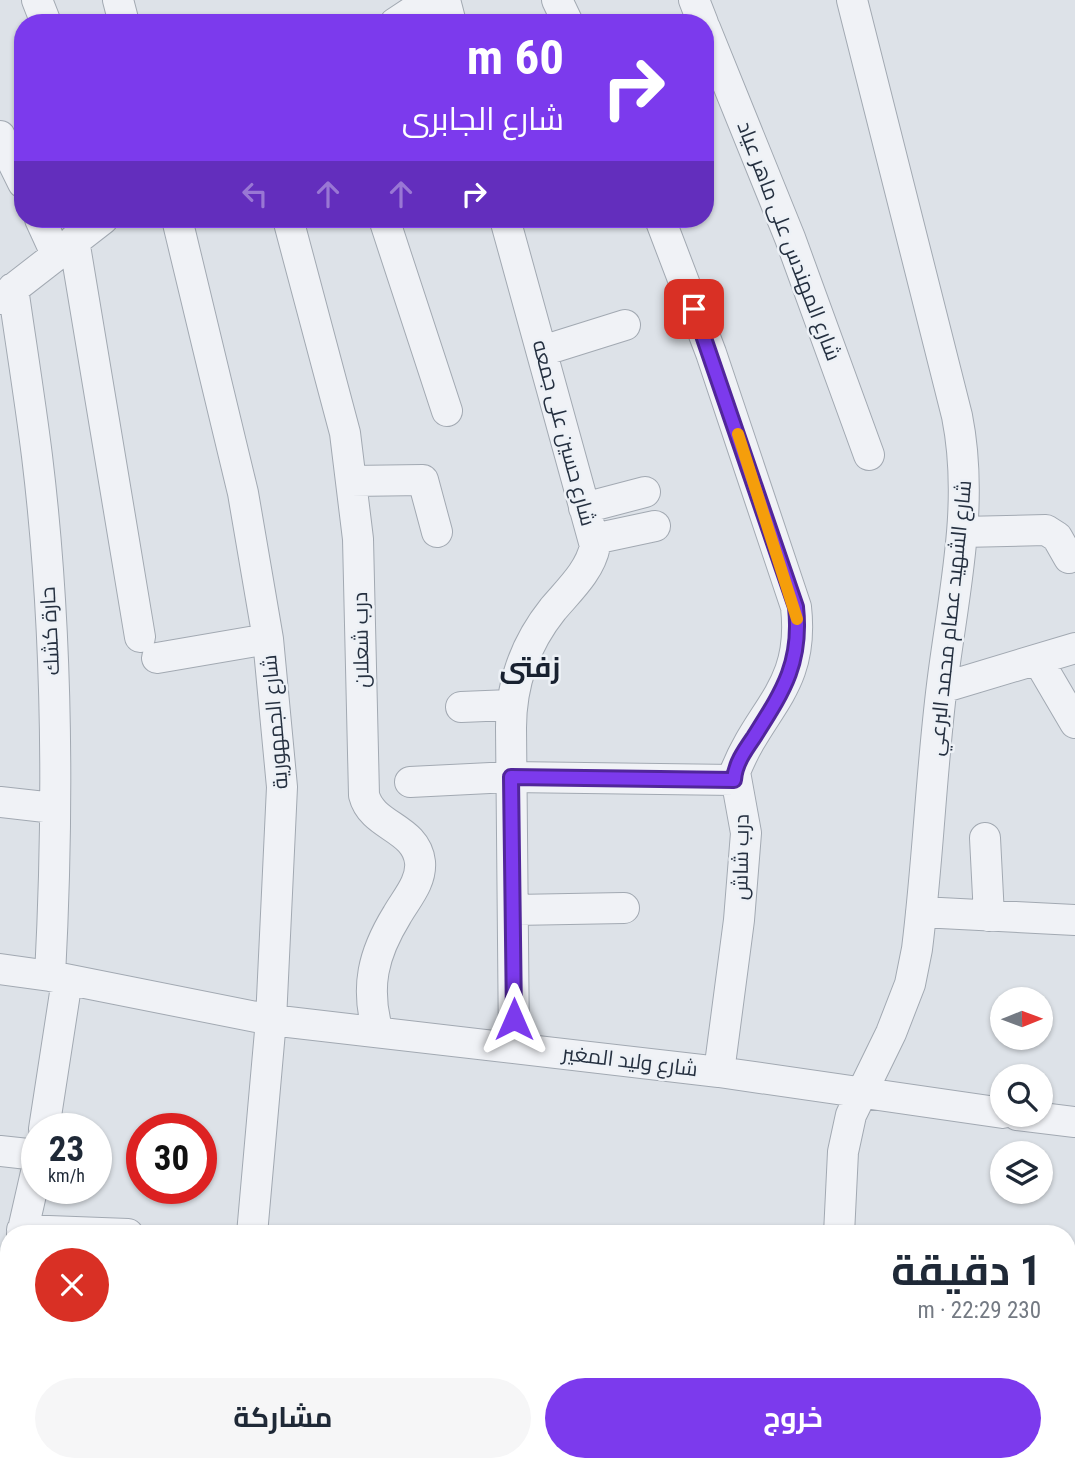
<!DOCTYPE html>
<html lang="ar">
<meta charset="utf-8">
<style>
:root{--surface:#fff;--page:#f6f6f7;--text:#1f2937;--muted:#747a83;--accent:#7c3aed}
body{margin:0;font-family:"Roboto Condensed",Cairo,sans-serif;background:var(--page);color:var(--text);direction:rtl;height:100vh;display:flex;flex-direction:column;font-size:26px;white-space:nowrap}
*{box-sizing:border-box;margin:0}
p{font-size:23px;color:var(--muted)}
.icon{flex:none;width:38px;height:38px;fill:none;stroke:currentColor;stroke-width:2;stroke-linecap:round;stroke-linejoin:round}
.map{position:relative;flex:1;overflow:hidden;direction:ltr}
.side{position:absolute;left:0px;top:1225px;width:1076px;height:247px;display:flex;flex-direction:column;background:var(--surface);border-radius:28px 28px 0 0;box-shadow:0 2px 5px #0004;direction:rtl}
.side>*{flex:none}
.top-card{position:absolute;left:14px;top:14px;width:700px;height:214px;border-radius:28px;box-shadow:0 2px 5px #0004;direction:rtl;background:#7c3aed;color:#fff;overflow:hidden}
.needle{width:46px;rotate:89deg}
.controls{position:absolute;left:990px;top:987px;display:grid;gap:14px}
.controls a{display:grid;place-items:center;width:63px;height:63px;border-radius:50%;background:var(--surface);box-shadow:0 2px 5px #0004;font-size:35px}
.speed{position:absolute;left:21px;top:1113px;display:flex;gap:14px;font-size:35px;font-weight:700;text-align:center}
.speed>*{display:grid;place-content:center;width:91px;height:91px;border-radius:50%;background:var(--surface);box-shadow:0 2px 5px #0004;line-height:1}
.speed small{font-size:18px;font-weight:400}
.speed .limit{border:10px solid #d22;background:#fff;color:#111}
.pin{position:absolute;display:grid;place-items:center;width:60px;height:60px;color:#fff;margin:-30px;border-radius:14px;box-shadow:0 4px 10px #0006}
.me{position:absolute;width:77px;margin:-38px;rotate:0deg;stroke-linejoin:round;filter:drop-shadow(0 0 5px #0008)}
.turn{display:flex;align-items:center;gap:24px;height:147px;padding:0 35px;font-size:32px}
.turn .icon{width:91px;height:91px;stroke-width:2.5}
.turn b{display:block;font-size:49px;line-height:60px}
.lanes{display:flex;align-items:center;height:66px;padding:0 35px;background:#0003;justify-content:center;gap:35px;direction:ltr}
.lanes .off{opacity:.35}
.round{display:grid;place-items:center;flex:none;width:74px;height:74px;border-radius:37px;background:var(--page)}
.overview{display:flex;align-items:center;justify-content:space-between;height:119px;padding:0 35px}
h1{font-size:42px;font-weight:700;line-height:52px}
.button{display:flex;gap:14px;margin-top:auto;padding:14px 35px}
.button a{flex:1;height:80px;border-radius:42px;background:var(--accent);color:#fff;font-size:28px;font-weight:700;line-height:80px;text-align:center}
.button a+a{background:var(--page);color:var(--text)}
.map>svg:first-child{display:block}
.water{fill:#95b1cb}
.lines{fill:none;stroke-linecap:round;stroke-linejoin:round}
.minor-casing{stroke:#a2a9b2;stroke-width:32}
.minor{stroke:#f0f2f6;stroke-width:30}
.route-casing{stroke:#51269a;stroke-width:18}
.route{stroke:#7c3aed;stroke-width:12}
.slow{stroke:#f59e0b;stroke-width:12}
.labels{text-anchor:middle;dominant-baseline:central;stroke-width:5;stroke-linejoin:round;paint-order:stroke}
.street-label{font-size:21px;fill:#253040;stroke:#edf1f6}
.district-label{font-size:28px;font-weight:bold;fill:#182130;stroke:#edf1f6}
</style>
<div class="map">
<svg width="1075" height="1471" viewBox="0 0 1075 1471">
<rect width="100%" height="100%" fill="#dde2e8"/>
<path class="water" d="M 1075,1389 L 1075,1471 L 375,1471 L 411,1463 L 1068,1463 L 1068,1390 Z"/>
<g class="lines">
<defs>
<path id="minor" d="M 37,0 L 46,23
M 118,0 L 124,23
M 445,0 L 451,23
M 557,0 L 568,23
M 694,0 L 703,23
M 395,23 L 430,0
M 705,28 L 790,238 L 869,455
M 0,136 L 23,183
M 40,219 L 56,254
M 177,219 L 243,493 L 268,639 L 282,787 L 271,1020 L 252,1234
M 288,219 L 345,433 L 358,539 L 364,795 C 372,827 416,827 420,862 C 422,882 406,899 397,915 C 373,954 365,987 378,1032
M 384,219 L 447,411
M 505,219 L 595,546 C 590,571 569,590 553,609 C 525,644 511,684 511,728 L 514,1047
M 660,219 L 711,353 L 796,607 C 805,688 761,706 735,772 L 746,833 L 739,920 L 719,1072
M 74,240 L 140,637
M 13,288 C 21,344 30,400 37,456 C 58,628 59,804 50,976
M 0,299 L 103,219
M 542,351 L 625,325
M 351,481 L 423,480 L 437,532
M 584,508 L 645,492
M 962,532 L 1046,530 L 1057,537 L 1069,558
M 594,539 L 655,526
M 157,658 L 268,639
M 1038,660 L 1075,723
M 942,688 L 1075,648
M 461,707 L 511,705
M 410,782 L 511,777 L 734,780
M 0,802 L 54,808
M 985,838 L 989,916
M 514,910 L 624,908
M 921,912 L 1075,920
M 0,969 L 50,976 L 271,1020 L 719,1072 L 1003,1113
M 1017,1115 L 1075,1122
M 44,1129 L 67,980
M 0,1151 L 37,1155
M 22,1230 L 128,1234
M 22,1234 L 37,1168
M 839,1234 L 843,1152 L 851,1115 L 891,1033 L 910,984 L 917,949 C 928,861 931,773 942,685 C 953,595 975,506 957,416 L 852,0
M 1068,1281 L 1075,1279
M 109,1471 L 141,1463"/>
</defs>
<use href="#minor" class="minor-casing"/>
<use href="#minor" class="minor"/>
</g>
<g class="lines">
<defs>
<path id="route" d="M 514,1019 L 511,777 L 734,780 C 735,764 745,750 754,737 C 783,691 802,663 796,607 L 694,309"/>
</defs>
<use href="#route" class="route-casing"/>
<use href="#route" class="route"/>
<path class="slow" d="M 738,434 L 797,619"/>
</g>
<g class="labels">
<g class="street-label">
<text transform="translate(789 241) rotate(69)">شارع المهندس على ماهر عياد</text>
<text transform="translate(564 433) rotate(75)">شارع حسين على جمعه</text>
<text transform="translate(950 618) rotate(-84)">شارع الشهيد عصام محمد البرعي</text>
<text transform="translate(50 631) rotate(-93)">حارة كشك</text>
<text transform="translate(361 640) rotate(-91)">درب شعلان</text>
<text transform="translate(275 722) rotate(-95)">شارع الجمهورية</text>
<text transform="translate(741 857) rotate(-89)">درب شاش</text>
<text transform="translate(630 1061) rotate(7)">شارع وليد المغير</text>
</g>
<g class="district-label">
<text x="530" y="667">زفتى</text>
</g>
</g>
</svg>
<div class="controls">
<a><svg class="needle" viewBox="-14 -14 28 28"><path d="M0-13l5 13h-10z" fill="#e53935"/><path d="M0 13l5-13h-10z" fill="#747a83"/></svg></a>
<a><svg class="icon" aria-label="search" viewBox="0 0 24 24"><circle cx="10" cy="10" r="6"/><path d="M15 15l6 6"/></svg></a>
<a><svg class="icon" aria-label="layers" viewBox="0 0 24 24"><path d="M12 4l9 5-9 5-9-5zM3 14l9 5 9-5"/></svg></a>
</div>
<div class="speed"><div>23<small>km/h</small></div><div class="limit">30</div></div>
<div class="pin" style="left:694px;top:309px;background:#d93025"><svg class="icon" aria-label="arrive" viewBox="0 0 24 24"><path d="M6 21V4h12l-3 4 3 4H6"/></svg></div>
<svg class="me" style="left:514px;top:1019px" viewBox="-20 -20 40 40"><path d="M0-17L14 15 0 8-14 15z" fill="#7c3aed" stroke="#fff" stroke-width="4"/></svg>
<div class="top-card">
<div class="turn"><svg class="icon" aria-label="right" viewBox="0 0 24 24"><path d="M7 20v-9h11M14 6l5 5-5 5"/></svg><div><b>60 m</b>شارع الجابرى</div></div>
<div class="lanes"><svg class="icon off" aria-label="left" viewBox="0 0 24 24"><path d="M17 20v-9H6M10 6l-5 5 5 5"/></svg><svg class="icon off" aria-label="ahead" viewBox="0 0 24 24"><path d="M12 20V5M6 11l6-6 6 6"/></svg><svg class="icon off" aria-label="ahead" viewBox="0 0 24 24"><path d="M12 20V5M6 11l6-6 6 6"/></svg><svg class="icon" aria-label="right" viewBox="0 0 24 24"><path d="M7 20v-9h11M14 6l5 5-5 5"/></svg></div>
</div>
<section class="side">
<div class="overview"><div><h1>1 دقيقة</h1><p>230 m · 22:29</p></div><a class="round" style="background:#d93025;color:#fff"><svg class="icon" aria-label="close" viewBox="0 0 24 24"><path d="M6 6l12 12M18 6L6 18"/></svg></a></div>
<div class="button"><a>خروج</a><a>مشاركة</a></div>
</section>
</div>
